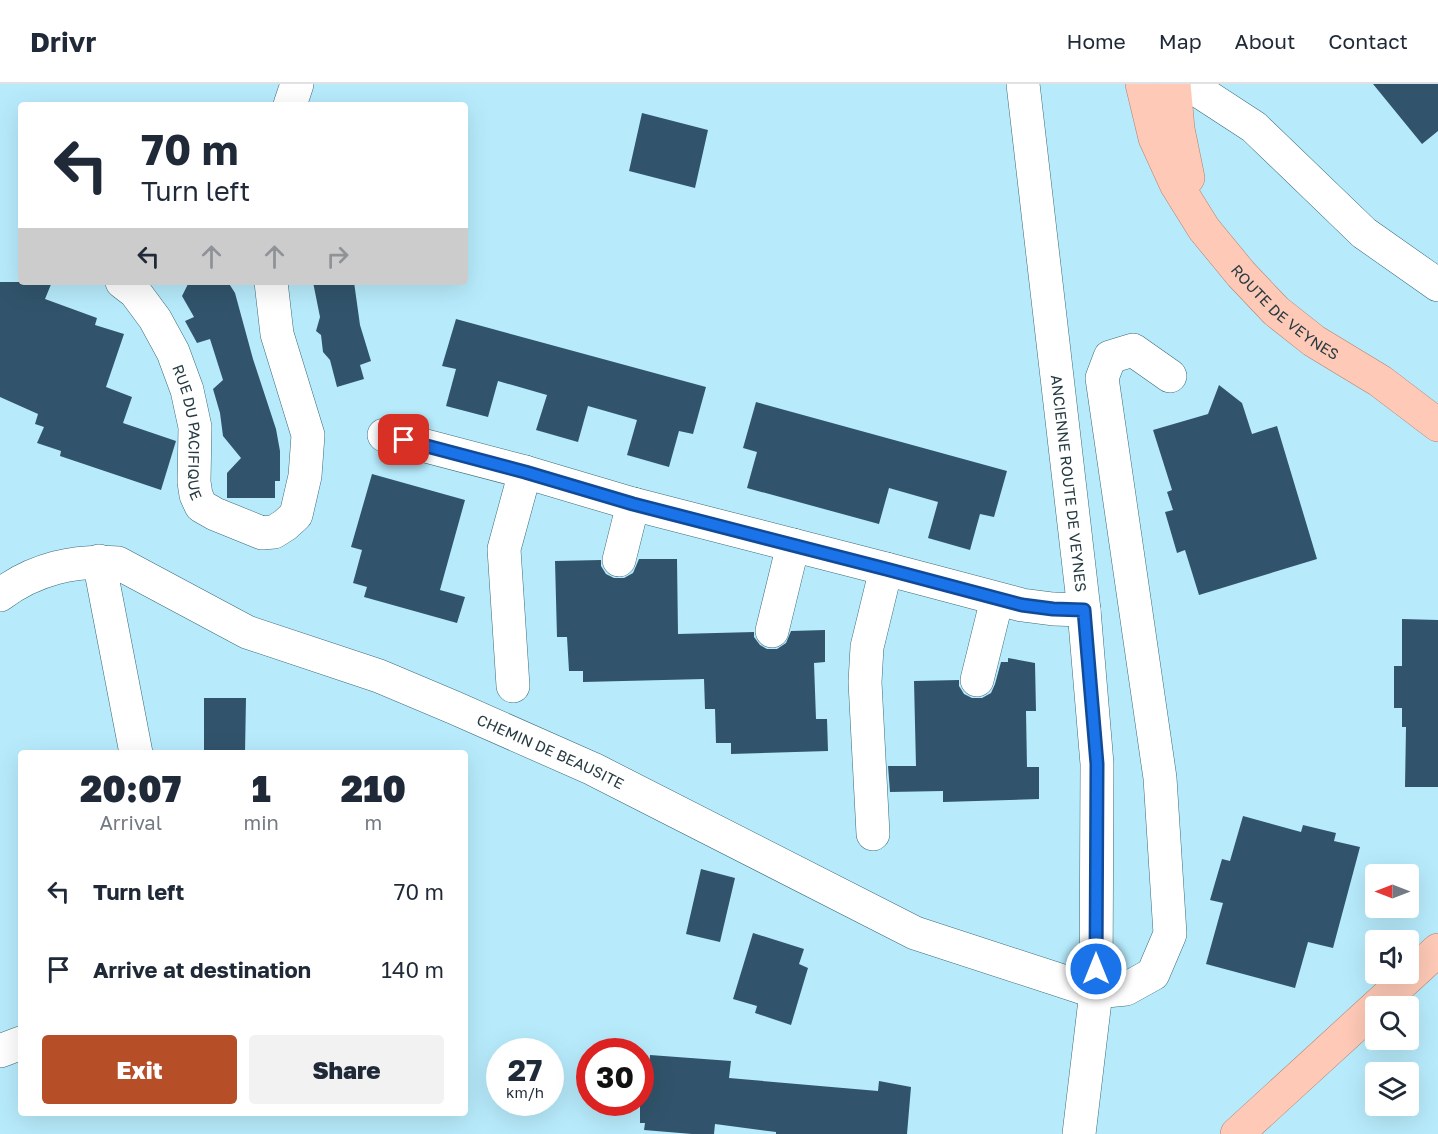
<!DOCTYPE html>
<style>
:root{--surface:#fff;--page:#f2f2f3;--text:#1f2937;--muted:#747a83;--line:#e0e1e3;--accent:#b64f27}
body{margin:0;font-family:"Golos Text",sans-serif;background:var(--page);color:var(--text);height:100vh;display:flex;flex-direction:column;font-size:22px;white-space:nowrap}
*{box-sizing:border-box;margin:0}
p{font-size:20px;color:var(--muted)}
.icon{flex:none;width:33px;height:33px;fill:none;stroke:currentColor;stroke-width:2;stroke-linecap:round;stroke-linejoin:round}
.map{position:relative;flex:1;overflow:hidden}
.panel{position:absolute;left:18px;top:666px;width:450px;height:366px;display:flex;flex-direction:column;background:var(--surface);border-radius:6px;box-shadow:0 6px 24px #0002}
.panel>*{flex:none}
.top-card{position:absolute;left:18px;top:18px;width:450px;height:183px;border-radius:6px;box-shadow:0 6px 24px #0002;background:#fff;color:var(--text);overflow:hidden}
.needle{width:39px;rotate:270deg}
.tools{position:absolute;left:1365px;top:780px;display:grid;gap:12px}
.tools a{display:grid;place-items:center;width:54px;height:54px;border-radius:6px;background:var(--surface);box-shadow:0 6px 24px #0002;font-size:30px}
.speed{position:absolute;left:486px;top:954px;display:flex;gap:12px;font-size:30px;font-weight:700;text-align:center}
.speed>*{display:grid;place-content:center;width:78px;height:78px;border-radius:50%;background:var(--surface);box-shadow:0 6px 24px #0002;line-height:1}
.speed small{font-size:15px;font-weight:400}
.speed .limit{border:9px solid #d22;background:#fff;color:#111}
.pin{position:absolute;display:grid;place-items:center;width:51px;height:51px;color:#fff;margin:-26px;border-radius:12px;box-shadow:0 3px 9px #0006}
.me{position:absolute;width:66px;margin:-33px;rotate:0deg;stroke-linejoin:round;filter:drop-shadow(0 0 4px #0008)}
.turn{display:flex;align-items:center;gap:21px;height:126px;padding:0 24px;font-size:27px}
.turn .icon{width:78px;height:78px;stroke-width:2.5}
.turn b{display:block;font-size:42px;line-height:51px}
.lanes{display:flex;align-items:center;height:57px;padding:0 24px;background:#0003;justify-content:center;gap:30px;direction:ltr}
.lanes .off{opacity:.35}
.eta{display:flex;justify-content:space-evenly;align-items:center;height:102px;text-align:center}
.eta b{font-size:36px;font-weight:800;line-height:42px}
.action{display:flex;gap:12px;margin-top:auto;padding:12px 24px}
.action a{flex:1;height:69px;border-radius:6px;background:var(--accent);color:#fff;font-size:24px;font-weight:800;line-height:69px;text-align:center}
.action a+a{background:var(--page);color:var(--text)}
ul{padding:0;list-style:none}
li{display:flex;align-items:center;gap:18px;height:78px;padding:0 24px}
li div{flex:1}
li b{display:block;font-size:22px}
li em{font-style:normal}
header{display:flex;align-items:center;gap:36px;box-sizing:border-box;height:84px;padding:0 30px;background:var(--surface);border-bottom:2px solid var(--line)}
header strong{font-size:28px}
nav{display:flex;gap:33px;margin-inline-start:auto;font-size:21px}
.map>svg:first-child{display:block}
.building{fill:#31546c}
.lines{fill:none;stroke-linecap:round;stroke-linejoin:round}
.minor-casing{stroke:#3a6a79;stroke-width:34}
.major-casing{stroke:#b2806e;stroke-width:34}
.minor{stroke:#fff;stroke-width:33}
.major{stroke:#fec9b6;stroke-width:33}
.route-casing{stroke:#114b97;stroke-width:15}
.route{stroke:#1a73e8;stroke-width:10}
.labels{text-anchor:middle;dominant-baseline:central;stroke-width:6;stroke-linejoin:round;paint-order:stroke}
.street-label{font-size:15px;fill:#263b42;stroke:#fff}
</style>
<header>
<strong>Drivr</strong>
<nav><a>Home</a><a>Map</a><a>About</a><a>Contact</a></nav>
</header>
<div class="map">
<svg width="1438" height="1050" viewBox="0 0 1438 1050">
<rect width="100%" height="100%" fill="#b7ebfc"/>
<path class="building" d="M 1373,0 L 1438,0 L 1438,47 L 1422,60 Z
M 642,29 L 708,46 L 695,104 L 629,87 Z
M 0,198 L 52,198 L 45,215 L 97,234 L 95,241 L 124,250 L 106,303 L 132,313 L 123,339 L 176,357 L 161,406 L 60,372 L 61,367 L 37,359 L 44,343 L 35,340 L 38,330 L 0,313 Z
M 189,198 L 228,198 L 235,209 L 253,275 L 276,345 L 280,367 L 280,397 L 275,397 L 275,414 L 227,414 L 227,389 L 241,374 L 223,352 L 220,329 L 213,305 L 223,296 L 210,255 L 197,259 L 185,237 L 194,233 L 182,212 Z
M 313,198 L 354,198 L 360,241 L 371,277 L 360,281 L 364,295 L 337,303 L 330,276 L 323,268 L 321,251 L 316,247 L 320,233 Z
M 456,235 L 706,303 L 693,350 L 679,347 L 669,383 L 627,371 L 637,336 L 588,322 L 578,358 L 536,346 L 547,311 L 498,297 L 488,333 L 446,322 L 456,285 L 442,282 Z
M 1219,301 L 1242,319 L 1252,350 L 1277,342 L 1317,475 L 1199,511 L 1185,466 L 1177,469 L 1165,428 L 1173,426 L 1167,408 L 1172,406 L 1153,346 L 1208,330 Z
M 756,318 L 1007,387 L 994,433 L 980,430 L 970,466 L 928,454 L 938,418 L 889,404 L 879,440 L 747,404 L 757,368 L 743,364 Z
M 372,390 L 465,416 L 440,506 L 465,513 L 457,539 L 364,513 L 367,503 L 353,499 L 362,466 L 351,463 Z
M 639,475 L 677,475 L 678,550 L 754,548 L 754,553 L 760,561 L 767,565 L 777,565 L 786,559 L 791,547 L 825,546 L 825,578 L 814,579 L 816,635 L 827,635 L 828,667 L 731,670 L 731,659 L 716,659 L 715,625 L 705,625 L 704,595 L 583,598 L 583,587 L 569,587 L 567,553 L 557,553 L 555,477 L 601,476 L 601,482 L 606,490 L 614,494 L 624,494 L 633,489 Z
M 1402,535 L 1438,536 L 1438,703 L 1405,703 L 1406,643 L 1402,643 L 1402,624 L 1394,624 L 1394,582 L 1402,582 Z
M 1008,574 L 1035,579 L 1036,627 L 1026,627 L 1027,683 L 1039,683 L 1039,715 L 943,718 L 943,707 L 890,708 L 888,682 L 916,682 L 914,597 L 959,596 L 959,602 L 964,610 L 972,614 L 982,614 L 991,609 L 995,600 L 1001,578 L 1008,578 Z
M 204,614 L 246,614 L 245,669 L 204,669 Z
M 1243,732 L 1301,748 L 1303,741 L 1336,749 L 1334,757 L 1360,763 L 1333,864 L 1308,858 L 1295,904 L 1206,880 L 1223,819 L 1210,816 L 1222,775 L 1230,777 Z
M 701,785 L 735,794 L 720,858 L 686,850 Z
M 753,849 L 804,865 L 799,880 L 808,884 L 791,941 L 755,929 L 757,922 L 733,915 Z
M 650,971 L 731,977 L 729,994 L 878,1007 L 879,997 L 911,1003 L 907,1050 L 776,1050 L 776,1048 L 715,1040 L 714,1050 L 692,1050 L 644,1046 L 645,1039 L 640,1039 L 640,1011 L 647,1010 Z"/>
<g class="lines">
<defs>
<g id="minor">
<path id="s1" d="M 1023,0 L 1084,526 L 1097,680 L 1096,908 L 1079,1050"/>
<path d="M 1188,0 L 1254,43 L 1364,149 L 1438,201"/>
<path d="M 290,21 L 297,0"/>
<path id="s2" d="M 122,198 L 135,208 L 155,235 L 173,268 L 187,306 L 195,343 L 194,398 L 196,411 L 201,422 L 215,430 L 262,449 L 274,448 L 285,441 L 296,431 L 305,392 L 308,351 L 277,250 L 271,198"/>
<path d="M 384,351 L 525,388 L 633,420 L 886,485 L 1022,521 L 1053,525 L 1084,526"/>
<path d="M 619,476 L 633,420"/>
<path d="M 99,477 L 136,669"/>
<path id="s3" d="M 0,511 C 34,485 76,475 118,479 L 247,548 L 379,592 L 455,624 L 593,685 L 915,849 L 1096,908 L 1126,905 L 1153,890 L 1170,850 L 1160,694 L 1102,294 L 1110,273 L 1133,266 L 1170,292"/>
<path d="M 772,547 L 793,461"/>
<path d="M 977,596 L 997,515"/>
<path d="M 513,602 L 504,465 L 525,388"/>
<path d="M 873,750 L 865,598 L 867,563 L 886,485"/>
<path d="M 0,967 L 21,959"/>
</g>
<g id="major">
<path id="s4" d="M 1142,0 L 1155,54 L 1176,100 L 1204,145 L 1241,190 L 1276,227 L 1314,257 L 1380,297 L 1438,341"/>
<path d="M 1174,0 L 1178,45 L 1188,94"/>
<path d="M 1237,1050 L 1438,866"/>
</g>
</defs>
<use href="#minor" class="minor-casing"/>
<use href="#major" class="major-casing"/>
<use href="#minor" class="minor"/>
<use href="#major" class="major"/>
</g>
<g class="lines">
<defs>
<path id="route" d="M 404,356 L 525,388 L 633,420 L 886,485 L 1022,521 L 1053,525 L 1084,526 L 1097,680 L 1096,885"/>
</defs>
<use href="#route" class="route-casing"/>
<use href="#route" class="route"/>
</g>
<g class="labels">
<g class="street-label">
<text stroke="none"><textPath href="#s4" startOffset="276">ROUTE DE VEYNES</textPath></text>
<text stroke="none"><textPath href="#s2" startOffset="170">RUE DU PACIFIQUE</textPath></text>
<text stroke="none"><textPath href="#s1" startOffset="402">ANCIENNE ROUTE DE VEYNES</textPath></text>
<text stroke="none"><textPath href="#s3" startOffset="598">CHEMIN DE BEAUSITE</textPath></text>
</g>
</g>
</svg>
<div class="tools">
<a><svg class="needle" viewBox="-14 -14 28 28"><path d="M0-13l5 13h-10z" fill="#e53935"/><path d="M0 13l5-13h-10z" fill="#747a83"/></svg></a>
<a><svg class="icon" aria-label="sound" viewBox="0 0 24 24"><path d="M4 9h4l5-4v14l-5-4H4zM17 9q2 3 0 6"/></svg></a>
<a><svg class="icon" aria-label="search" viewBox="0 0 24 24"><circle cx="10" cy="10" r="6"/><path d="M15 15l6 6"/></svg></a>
<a><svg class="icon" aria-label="layers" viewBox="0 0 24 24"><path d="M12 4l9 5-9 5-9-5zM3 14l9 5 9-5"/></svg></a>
</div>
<div class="speed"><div>27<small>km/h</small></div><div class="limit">30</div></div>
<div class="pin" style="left:404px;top:356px;background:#d93025"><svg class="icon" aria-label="arrive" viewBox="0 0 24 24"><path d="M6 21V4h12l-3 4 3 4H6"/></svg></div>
<svg class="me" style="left:1096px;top:885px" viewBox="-20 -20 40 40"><circle r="17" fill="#1a73e8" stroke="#fff" stroke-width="3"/><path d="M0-11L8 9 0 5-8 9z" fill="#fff"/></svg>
<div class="top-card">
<div class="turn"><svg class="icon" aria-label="left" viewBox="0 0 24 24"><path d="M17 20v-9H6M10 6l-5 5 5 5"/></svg><div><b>70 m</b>Turn left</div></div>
<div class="lanes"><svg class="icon" aria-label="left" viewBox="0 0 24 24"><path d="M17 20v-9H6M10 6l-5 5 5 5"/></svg><svg class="icon off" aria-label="ahead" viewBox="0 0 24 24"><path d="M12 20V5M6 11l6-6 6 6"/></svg><svg class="icon off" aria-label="ahead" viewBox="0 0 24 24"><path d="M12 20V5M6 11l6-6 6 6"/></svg><svg class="icon off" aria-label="right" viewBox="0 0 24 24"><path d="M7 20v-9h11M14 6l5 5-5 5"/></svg></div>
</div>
<section class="panel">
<div class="eta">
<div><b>20:07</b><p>Arrival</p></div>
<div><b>1</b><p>min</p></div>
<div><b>210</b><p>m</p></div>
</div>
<ul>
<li><svg class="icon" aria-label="left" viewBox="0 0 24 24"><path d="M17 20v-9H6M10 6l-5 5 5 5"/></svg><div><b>Turn left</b></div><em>70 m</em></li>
<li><svg class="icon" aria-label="arrive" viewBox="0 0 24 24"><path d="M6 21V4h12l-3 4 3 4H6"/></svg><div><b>Arrive at destination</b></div><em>140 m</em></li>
</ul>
<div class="action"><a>Exit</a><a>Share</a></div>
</section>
</div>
